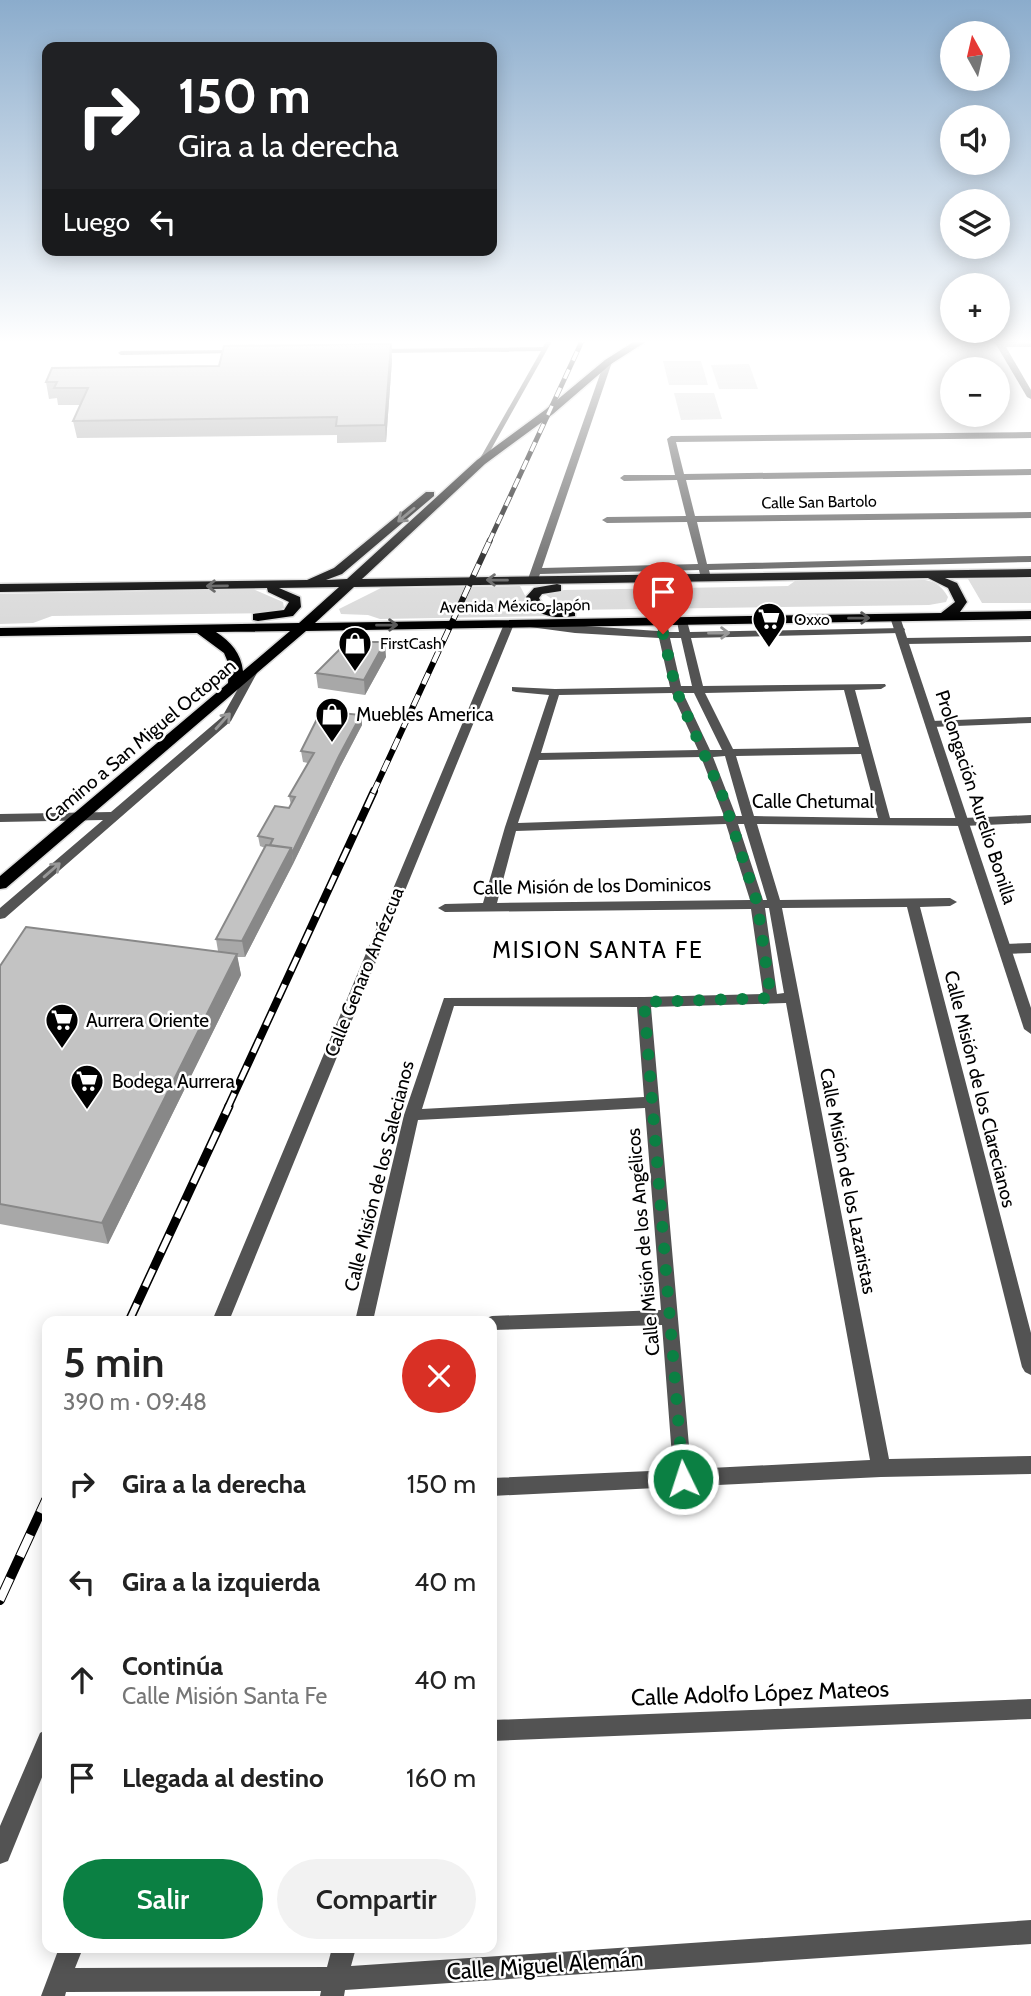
<!DOCTYPE html>
<html lang="es">
<meta charset="utf-8">
<style>
:root{--surface:#fff;--page:#f2f2f2;--text:#222;--muted:#767676;--accent:#0b8043}
body{margin:0;font-family:Cabin,sans-serif;background:var(--page);color:var(--text);height:100vh;display:flex;flex-direction:column;font-size:26px;white-space:nowrap}
*{box-sizing:border-box;margin:0}
p{font-size:23px;color:var(--muted)}
.icon{flex:none;width:38px;height:38px;fill:none;stroke:currentColor;stroke-width:2;stroke-linecap:round;stroke-linejoin:round}
.map{position:relative;flex:1;overflow:hidden}
.drawer{position:absolute;left:42px;top:1316px;width:455px;height:637px;display:flex;flex-direction:column;background:var(--surface);border-radius:14px;box-shadow:0 4px 18px #0003}
.drawer>*{flex:none}
.banner{position:absolute;left:42px;top:42px;width:455px;height:214px;border-radius:14px;box-shadow:0 4px 18px #0003;background:#202124;color:#fff;overflow:hidden}
.needle{width:46px;rotate:352deg}
.buttons{position:absolute;left:940px;top:21px;display:grid;gap:14px}
.buttons a{display:grid;place-items:center;width:70px;height:70px;border-radius:50%;background:var(--surface);box-shadow:0 4px 18px #0003;font-size:35px}
.pin{position:absolute;display:grid;place-items:center;width:60px;height:60px;color:#fff;margin:-72px -30px;border-radius:50% 50% 50% 0;rotate:-45deg;box-shadow:0 0 7px #0007}
.pin .icon{rotate:45deg}
.me{position:absolute;width:77px;margin:-38px;rotate:356deg;stroke-linejoin:round;filter:drop-shadow(0 0 5px #0008)}
.turn{display:flex;align-items:center;gap:24px;height:147px;padding:0 21px;font-size:32px}
.turn .icon{width:91px;height:91px;stroke-width:2.5}
.turn b{display:block;font-size:49px;line-height:60px}
.then{display:flex;align-items:center;height:66px;padding:0 21px;background:#0003;gap:14px;font-size:26px}
.round{display:grid;place-items:center;flex:none;width:74px;height:74px;border-radius:37px;background:var(--page)}
.summary{display:flex;align-items:center;justify-content:space-between;height:119px;padding:0 21px}
h1{font-size:42px;font-weight:600;line-height:52px}
.cta{display:flex;gap:14px;margin-top:auto;padding:14px 21px}
.cta a{flex:1;height:80px;border-radius:42px;background:var(--accent);color:#fff;font-size:28px;font-weight:600;line-height:80px;text-align:center}
.cta a+a{background:var(--page);color:var(--text)}
ul{padding:0;list-style:none}
li{display:flex;align-items:center;gap:21px;height:98px;padding:0 21px}
li div{flex:1}
li b{display:block;font-size:26px}
li em{font-style:normal}
.map>svg:first-child{display:block}
.green{fill:#dadada}
.lines{fill:none;stroke-linecap:round;stroke-linejoin:round}
.primary-casing{stroke:#dbdbdb;stroke-width:3}
.service{fill:#535353;fill-rule:evenodd}
.minor{fill:#535353;fill-rule:evenodd}
.tertiary{fill:#535353;fill-rule:evenodd}
.primary{fill:#000;fill-rule:evenodd}
.rail-far4-casing{stroke:#000;stroke-width:5}
.rail-far3-casing{stroke:#000;stroke-width:6}
.rail-far2-casing{stroke:#000;stroke-width:8}
.rail-far1-casing{stroke:#000;stroke-width:9}
.rail-casing{stroke:#000;stroke-width:10}
.rail-far4{stroke:#fff;stroke-width:3.5;stroke-dasharray:10;stroke-linecap:butt}
.rail-far3{stroke:#fff;stroke-width:4.5;stroke-dasharray:12;stroke-linecap:butt}
.rail-far2{stroke:#fff;stroke-width:5;stroke-dasharray:15;stroke-linecap:butt}
.rail-far1{stroke:#fff;stroke-width:6;stroke-dasharray:19;stroke-linecap:butt}
.rail{stroke:#fff;stroke-width:8;stroke-dasharray:24;stroke-linecap:butt}
.wall{fill:#a8a8a8}
.shaded-wall{fill:#888}
.building{fill:#c3c3c3;stroke:#888;stroke-width:2}
.oneway{stroke:#595959}
.oneway2{stroke:#989898}
.route{stroke:#0b8043;stroke-width:12;stroke-dasharray:0 21.6}
.labels{text-anchor:middle;dominant-baseline:central;stroke-width:5;stroke-linejoin:round;paint-order:stroke}
.far-street-label{font-size:16px;fill:#000;stroke:#fff}
.far-poi-label{font-size:16px;fill:#000;stroke:#fff;text-anchor:start}
.poi-label{font-size:19px;fill:#000;stroke:#fff;text-anchor:start}
.street-label{font-size:19px;fill:#000;stroke:#fff}
.quarter-label{font-size:23px;letter-spacing:2px;fill:#000;stroke:#fff}
.near-street-label{font-size:23px;fill:#000;stroke:#fff}
</style>
<div class="map">
<svg width="1031" height="1996" viewBox="0 0 1031 1996">
<rect width="100%" height="100%" fill="#fff"/>
<path class="green" d="M 663,361 L 701,361 L 708,385 L 669,385 Z
M 749,364 L 758,389 L 719,389 L 711,365 Z
M 674,393 L 714,393 L 722,419 L 681,420 Z
M 1031,578 L 1031,603 L 982,603 L 968,579 Z
M 925,580 C 937,582 942,587 948,597 L 946,602 L 929,605 L 568,610 L 546,595 L 564,590 L 788,586 L 795,581 Z
M 520,586 L 530,605 L 549,616 L 380,619 L 368,615 L 341,614 L 339,609 L 381,588 Z
M 253,589 L 283,602 L 284,608 L 270,613 L 52,616 L 33,623 L 0,624 L 0,594 Z"/>
<g class="lines">
<defs>
<path id="primary" d="M 635,341 L 647,341 L 611,364 L 553,414 L 485,464 L 362,579 L 1031,569 L 1031,577 L 945,578 L 957,583 L 967,602 L 960,612 L 1031,611 L 1031,619 L 306,631 L 6,888 L 0,889 L 0,876 L 228,683 L 229,665 L 224,653 L 197,633 L 0,636 L 0,628 L 299,623 L 339,587 L 279,588 L 300,597 L 301,607 L 293,616 L 258,621 L 253,620 L 253,614 L 284,610 L 289,602 L 268,592 L 267,588 L 0,592 L 0,584 L 307,580 L 334,568 L 426,492 L 434,492 L 434,496 L 342,574 L 326,580 L 347,579 L 477,460 L 545,410 L 605,360 ZM 928,578 L 948,588 L 955,602 L 941,613 L 315,623 L 354,587 ZM 290,631 L 243,671 C 241,653 231,642 216,632 Z
M 557,584 L 561,585 L 561,591 L 542,594 L 539,598 C 546,612 561,608 575,610 L 575,616 C 556,619 534,617 526,597 L 534,588 Z"/>
</defs>
<use href="#primary" class="primary-casing"/>
<path class="service" d="M 546,341 L 552,341 L 484,462 L 481,464 L 478,462 L 541,351 L 380,353 L 377,351 L 380,349 L 543,347 Z
M 234,350 L 236,351 L 236,353 L 121,355 L 118,353 L 121,351 Z"/>
<path class="minor" d="M 994,341 L 1031,343 L 1031,347 L 1006,347 L 1031,390 L 1031,399 L 1027,397 Z
M 605,360 L 612,362 L 542,568 L 698,564 L 687,522 L 607,523 L 602,520 L 607,517 L 686,516 L 677,480 L 624,481 L 620,478 L 624,475 L 675,475 L 667,439 L 671,436 L 1031,432 L 1031,438 L 676,442 L 684,474 L 1031,469 L 1031,475 L 686,480 L 695,516 L 1031,512 L 1031,518 L 697,522 L 707,564 L 1031,556 L 1031,562 L 709,570 L 711,578 L 706,581 L 701,578 L 699,570 L 540,574 L 537,581 L 529,581 L 528,579 Z
M 661,618 L 666,621 L 669,632 L 679,632 L 677,621 L 682,618 L 687,621 L 690,632 L 904,628 L 905,630 L 900,633 L 691,638 L 703,686 L 885,684 L 886,686 L 881,689 L 855,690 L 890,818 L 964,818 L 1031,815 L 1031,823 L 964,826 L 757,824 L 780,900 L 950,898 L 957,902 L 950,906 L 920,907 L 1031,1333 L 1031,1375 L 1025,1372 L 1022,1367 L 907,907 L 782,908 L 889,1459 L 1031,1456 L 1031,1474 L 881,1477 L 492,1496 L 492,1478 L 673,1470 L 662,1325 L 492,1330 L 492,1321 L 484,1321 L 486,1318 L 492,1316 L 661,1310 L 645,1108 L 418,1120 L 373,1321 L 355,1321 L 404,1115 L 444,998 L 644,997 L 763,994 L 751,909 L 445,912 L 438,908 L 445,904 L 483,903 L 505,827 L 549,695 L 516,692 L 512,691 L 512,687 L 555,689 L 670,687 L 659,638 L 575,633 L 530,627 L 526,626 L 526,622 L 658,631 L 656,621 ZM 670,638 L 681,638 L 692,686 L 681,686 ZM 844,690 L 859,747 L 733,749 L 705,693 ZM 672,693 L 698,750 L 541,753 L 559,695 ZM 683,693 L 694,693 L 722,750 L 710,750 ZM 861,754 L 878,818 L 754,816 L 736,756 ZM 725,756 L 742,816 L 736,816 L 713,757 ZM 701,757 L 724,816 L 518,823 L 539,760 ZM 726,824 L 750,900 L 497,903 L 516,831 ZM 738,824 L 744,824 L 767,900 L 763,900 ZM 765,908 L 769,908 L 784,993 L 777,994 ZM 786,1003 L 870,1460 L 691,1469 L 651,1007 ZM 454,1006 L 637,1007 L 644,1097 L 422,1109 Z
M 509,621 L 514,624 L 229,1321 L 212,1321 L 504,624 Z
M 1031,636 L 1031,642 L 905,644 L 900,641 L 905,638 Z
M 253,668 L 258,671 L 231,721 L 5,918 L 0,919 L 0,908 L 103,820 L 0,822 L 0,814 L 111,812 L 222,717 L 248,671 Z
M 1031,717 L 1031,723 L 932,727 L 926,724 L 932,721 Z
M 1031,943 L 1031,953 L 1005,954 L 998,949 L 1005,944 Z
M 1031,1699 L 1031,1719 L 492,1741 L 492,1720 Z
M 47,1729 L 47,1765 L 8,1861 L 0,1864 L 0,1826 L 40,1733 Z
M 1031,1920 L 1031,1944 L 345,1990 L 344,1996 L 320,1996 L 321,1991 L 66,1992 L 65,1996 L 41,1996 L 59,1948 L 83,1948 L 75,1968 L 327,1967 L 332,1948 L 356,1948 L 351,1966 Z"/>
<path class="tertiary" d="M 895,614 L 900,617 L 1031,1008 L 1031,1034 L 1024,1029 L 890,617 Z"/>
<use href="#primary" class="primary"/>
<defs>
<path id="rail-far4" d="M 489,542 L 582,341"/>
<path id="rail-far3" d="M 373,793 L 490,540"/>
<path id="rail-far2" d="M 228,1107 L 374,791"/>
<path id="rail-far1" d="M 129,1321 L 229,1106
M 45,1502 L 47,1498"/>
<path id="rail" d="M 0,1600 L 46,1500"/>
</defs>
<use href="#rail-far4" class="rail-far4-casing"/>
<use href="#rail-far3" class="rail-far3-casing"/>
<use href="#rail-far2" class="rail-far2-casing"/>
<use href="#rail-far1" class="rail-far1-casing"/>
<use href="#rail" class="rail-casing"/>
<use href="#rail-far4" class="rail-far4"/>
<use href="#rail-far3" class="rail-far3"/>
<use href="#rail-far2" class="rail-far2"/>
<use href="#rail-far1" class="rail-far1"/>
<use href="#rail" class="rail"/>
</g>
<path class="wall" d="M 391,344 L 392,360 L 386,442 L 337,443 L 337,435 L 77,438 L 73,421 L 80,405 L 58,405 L 57,398 L 49,399 L 46,382 L 219,366 Z
M 386,657 L 365,695 L 318,688 L 316,673 Z
M 361,715 L 362,725 L 340,767 L 293,864 L 245,957 L 237,957 L 241,975 L 108,1244 L 0,1224 L 0,966 L 218,951 L 216,939 L 265,848 L 260,846 L 258,836 L 289,808 L 291,805 L 289,796 L 308,763 L 303,762 L 301,751 Z"/>
<path class="shaded-wall" d="M 391,344 L 392,360 L 386,442 L 385,425 Z
M 385,642 L 386,657 L 365,695 L 364,680 Z
M 361,715 L 362,725 L 340,767 L 293,864 L 292,853 L 339,756 Z
M 291,848 L 293,864 L 245,957 L 242,941 Z
M 237,954 L 241,975 L 108,1244 L 102,1223 Z"/>
<path class="building" d="M 391,344 L 385,425 L 336,426 L 337,417 L 73,421 L 88,388 L 54,388 L 57,382 L 46,382 L 52,368 L 219,366 L 224,346 Z
M 347,642 L 385,642 L 364,680 L 316,673 Z
M 321,711 L 361,715 L 339,756 L 292,853 L 291,848 L 270,845 L 273,839 L 258,836 L 275,806 L 289,808 L 295,797 L 289,796 L 314,753 L 301,751 Z
M 266,845 L 291,848 L 242,941 L 216,939 Z
M 26,927 L 237,954 L 102,1223 L 0,1204 L 0,966 Z"/>
<defs><path id="oneway-shaft" d="M-6 0H5M1.5-3L5.5 0L1.5 3" fill="none" stroke-width="1.6" stroke-linecap="round" stroke-linejoin="round" transform="scale(1.75)"/></defs>
<g class="oneway">
<use href="#oneway-shaft" transform="translate(406 515) rotate(140)"/>
<use href="#oneway-shaft" transform="translate(497 580) rotate(-179)"/>
<use href="#oneway-shaft" transform="translate(217 586) rotate(179)"/>
<use href="#oneway-shaft" transform="translate(859 618) rotate(-1)"/>
<use href="#oneway-shaft" transform="translate(387 625) rotate(-1)"/>
</g>
<g class="oneway2">
<use href="#oneway-shaft" transform="translate(719 633) rotate(-1)"/>
<use href="#oneway-shaft" transform="translate(223 721) rotate(-48)"/>
<use href="#oneway-shaft" transform="translate(52 870) rotate(-41)"/>
</g>
<linearGradient id="sky" x2="0" y2="1"><stop stop-color="#8baccc"/><stop offset="0.55" stop-color="#fff"/><stop offset="1" stop-color="#fff" stop-opacity="0"/></linearGradient>
<rect width="1031" height="621" fill="url(#sky)"/>
<g class="lines">
<path class="route" d="M 663,634 L 676,690 L 723,797 L 757,902 L 771,998 L 644,1002 L 683,1479"/>
</g>
<defs>
<symbol id="supermarket-pin" viewBox="-11 -11 22 30"><path d="M0 17L-7.5 6A9.5 9.5 0 1 1 7.5 6Z" fill="#000" stroke="#fff"/><path d="M-6-5.5h2.5l.6 2H6L4.5 2H-2.5L-4.4-4H-6ZM-1.5 3.2a1.3 1.3 0 1 0 .1 0ZM3 3.2a1.3 1.3 0 1 0 .1 0Z" fill="#fff"/></symbol>
<symbol id="shop-pin" viewBox="-11 -11 22 30"><path d="M0 17L-7.5 6A9.5 9.5 0 1 1 7.5 6Z" fill="#000" stroke="#fff"/><path d="M-5-2.5h2.3a2.7 3.5 0 0 1 5.4 0H5L5.5 6h-11ZM-1.5-2.5h3a1.5 2.3 0 0 0-3 0Z" fill="#fff"/></symbol>
</defs>
<g fill-rule="evenodd">
<use href="#supermarket-pin" x="750" y="600" width="38" height="52"/>
<use href="#shop-pin" x="336" y="624" width="38" height="52"/>
<use href="#shop-pin" x="313" y="695" width="38" height="52"/>
<use href="#supermarket-pin" x="43" y="1001" width="38" height="52"/>
<use href="#supermarket-pin" x="68" y="1062" width="38" height="52"/>
</g>
<g class="labels">
<g class="far-street-label">
<text transform="translate(819 502) rotate(-1)">Calle San Bartolo</text>
<text transform="translate(515 606) rotate(-1)">Avenida México-Japón</text>
</g>
<g class="far-poi-label">
<text x="794" y="619">Oxxo</text>
<text x="380" y="643">FirstCash</text>
</g>
<g class="poi-label">
<text x="356" y="714">Muebles America</text>
<text x="86" y="1020">Aurrera Oriente</text>
<text x="112" y="1081">Bodega Aurrera</text>
</g>
<g class="street-label">
<text transform="translate(140 741) rotate(-40)">Camino a San Miguel Octopan</text>
<text transform="translate(976 797) rotate(72)">Prolongación Aurelio Bonilla</text>
<text x="813" y="801">Calle Chetumal</text>
<text transform="translate(592 886) rotate(-1)">Calle Misión de los Dominicos</text>
<text transform="translate(364 972) rotate(-68)">Calle Genaro Amézcua</text>
<text transform="translate(980 1089) rotate(76)">Calle Misión de los Clarecianos</text>
<text transform="translate(379 1176) rotate(-76)">Calle Misión de los Salecianos</text>
<text transform="translate(848 1181) rotate(79)">Calle Misión de los Lazaristas</text>
<text transform="translate(643 1242) rotate(-95)">Calle Misión de los Angélicos</text>
</g>
<g class="quarter-label">
<text x="598" y="950">MISION SANTA FE</text>
</g>
<g class="near-street-label">
<text transform="translate(760 1693) rotate(-2)">Calle Adolfo López Mateos</text>
<text transform="translate(545 1965) rotate(-4)">Calle Miguel Alemán</text>
</g>
</g>
</svg>
<div class="buttons">
<a><svg class="needle" viewBox="-14 -14 28 28"><path d="M0-13l5 13h-10z" fill="#e53935"/><path d="M0 13l5-13h-10z" fill="#767676"/></svg></a>
<a><svg class="icon" aria-label="sound" viewBox="0 0 24 24"><path d="M4 9h4l5-4v14l-5-4H4zM17 9q2 3 0 6"/></svg></a>
<a><svg class="icon" aria-label="layers" viewBox="0 0 24 24"><path d="M12 4l9 5-9 5-9-5zM3 14l9 5 9-5"/></svg></a>
<a>+</a>
<a>−</a>
</div>
<div class="pin" style="left:663px;top:634px;background:#d93025"><svg class="icon" aria-label="arrive" viewBox="0 0 24 24"><path d="M6 21V4h12l-3 4 3 4H6"/></svg></div>
<svg class="me" style="left:683px;top:1479px" viewBox="-20 -20 40 40"><circle r="17" fill="#0b8043" stroke="#fff" stroke-width="3"/><path d="M0-11L8 9 0 5-8 9z" fill="#fff"/></svg>
<div class="banner">
<div class="turn"><svg class="icon" aria-label="right" viewBox="0 0 24 24"><path d="M7 20v-9h11M14 6l5 5-5 5"/></svg><div><b>150 m</b>Gira a la derecha</div></div>
<div class="then">Luego<svg class="icon" aria-label="left" viewBox="0 0 24 24"><path d="M17 20v-9H6M10 6l-5 5 5 5"/></svg></div>
</div>
<section class="drawer">
<div class="summary"><div><h1>5 min</h1><p>390 m · 09:48</p></div><a class="round" style="background:#d93025;color:#fff"><svg class="icon" aria-label="close" viewBox="0 0 24 24"><path d="M6 6l12 12M18 6L6 18"/></svg></a></div>
<ul>
<li><svg class="icon" aria-label="right" viewBox="0 0 24 24"><path d="M7 20v-9h11M14 6l5 5-5 5"/></svg><div><b>Gira a la derecha</b></div><em>150 m</em></li>
<li><svg class="icon" aria-label="left" viewBox="0 0 24 24"><path d="M17 20v-9H6M10 6l-5 5 5 5"/></svg><div><b>Gira a la izquierda</b></div><em>40 m</em></li>
<li><svg class="icon" aria-label="ahead" viewBox="0 0 24 24"><path d="M12 20V5M6 11l6-6 6 6"/></svg><div><b>Continúa</b><p>Calle Misión Santa Fe</p></div><em>40 m</em></li>
<li><svg class="icon" aria-label="arrive" viewBox="0 0 24 24"><path d="M6 21V4h12l-3 4 3 4H6"/></svg><div><b>Llegada al destino</b></div><em>160 m</em></li>
</ul>
<div class="cta"><a>Salir</a><a>Compartir</a></div>
</section>
</div>
